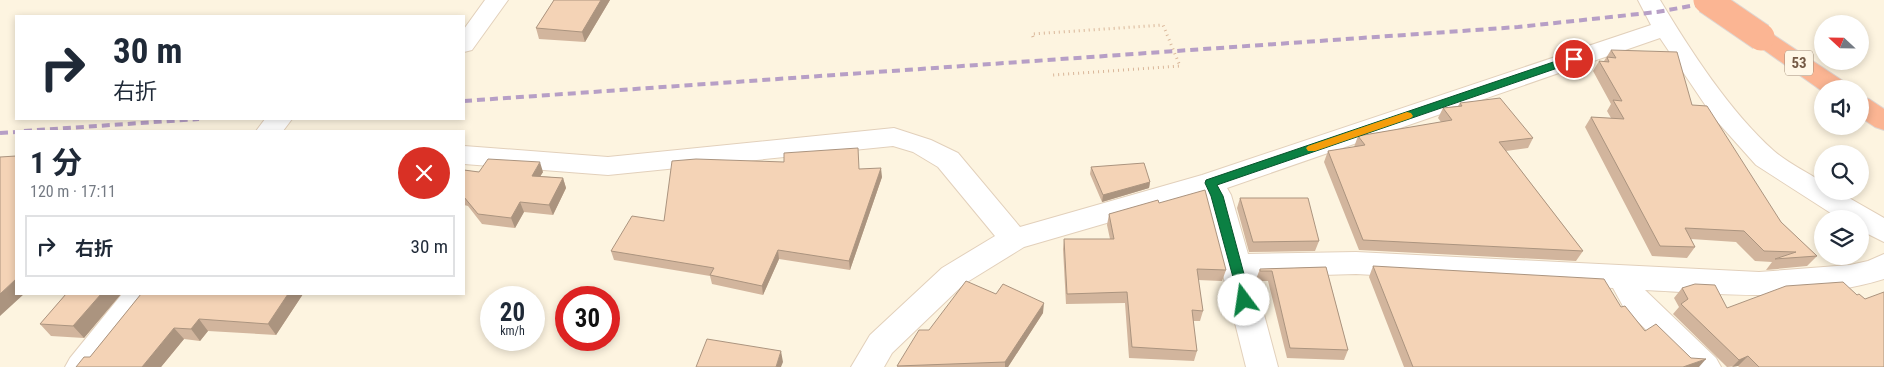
<!DOCTYPE html>
<html lang="ja">
<meta charset="utf-8">
<style>
:root{--surface:#fff;--page:#f2f2f3;--text:#1f2937;--muted:#747a83;--line:#e0e1e3}
body{margin:0;font-family:"Roboto Condensed","Noto Sans JP",sans-serif;background:var(--page);color:var(--text);height:100vh;display:flex;flex-direction:column;font-size:19px;white-space:nowrap}
*{box-sizing:border-box;margin:0}
p{font-size:16px;color:var(--muted)}
.icon{flex:none;width:28px;height:28px;fill:none;stroke:currentColor;stroke-width:2;stroke-linecap:round;stroke-linejoin:round}
.map{position:relative;flex:1;overflow:hidden}
.panel{position:absolute;left:15px;top:130px;width:450px;height:165px;display:flex;flex-direction:column;background:var(--surface);border-radius:0px;box-shadow:0 2px 8px #0003}
.panel>*{flex:none}
.hud{position:absolute;left:15px;top:15px;width:450px;height:105px;border-radius:0px;box-shadow:0 2px 8px #0003;background:#fff;color:var(--text);overflow:hidden}
.needle{width:32px;rotate:292deg}
.fabs{position:absolute;left:1814px;top:15px;display:grid;gap:10px}
.fabs a{display:grid;place-items:center;width:55px;height:55px;border-radius:50%;background:var(--surface);box-shadow:0 2px 8px #0003;font-size:25px}
.speed{position:absolute;left:480px;top:286px;display:flex;gap:10px;font-size:25px;font-weight:700;text-align:center}
.speed>*{display:grid;place-content:center;width:65px;height:65px;border-radius:50%;background:var(--surface);box-shadow:0 2px 8px #0003;line-height:1}
.speed small{font-size:12px;font-weight:400}
.speed .limit{border:8px solid #d22;background:#fff;color:#111}
.pin{position:absolute;display:grid;place-items:center;width:42px;height:42px;color:#fff;margin:-21px;border:2px solid #fff;border-radius:50%;box-shadow:0 1px 5px #0007}
.me{position:absolute;width:55px;margin:-28px;rotate:346deg;stroke-linejoin:round;filter:drop-shadow(0 0 4px #0008)}
.turn{display:flex;align-items:center;gap:18px;height:105px;padding:0 15px;font-size:22px}
.turn .icon{width:65px;height:65px;stroke-width:2.5}
.turn b{display:block;font-size:35px;line-height:42px}
.round{display:grid;place-items:center;flex:none;width:52px;height:52px;border-radius:26px;background:var(--page)}
.summary{display:flex;align-items:center;justify-content:space-between;height:85px;padding:0 15px}
h1{font-size:30px;font-weight:700;line-height:38px}
ul{padding:0;list-style:none}
li{display:flex;align-items:center;gap:15px;height:62px;margin:0 10px 8px;padding:0 5px;border:2px solid var(--line);border-radius:0px}
li div{flex:1}
li b{display:block;font-size:19px}
li em{font-style:normal}
.map>svg:first-child{display:block}
.lines{fill:none;stroke-linecap:round;stroke-linejoin:round}
.street-casing{stroke:#e2d0bb;stroke-width:2}
.highway-casing{stroke:#ded7d3;stroke-width:2}
.path{stroke:#d9b699;stroke-width:3;stroke-dasharray:1 4;stroke-linecap:butt}
.street{fill:#fff;fill-rule:evenodd}
.highway{fill:#fbb593;fill-rule:evenodd}
.rail{stroke:#b79fc6;stroke-width:4;stroke-dasharray:8 5;stroke-linecap:butt}
.highway-bridge-casing{stroke:#ded7d3;stroke-width:29;stroke-linecap:butt}
.highway-bridge{stroke:#fbb593;stroke-width:27}
.wall{fill:#d2b59d}
.shaded-wall{fill:#ab947f}
.building{fill:#f4d3b6;stroke:#ab947f}
.route{fill:#0b8043;stroke:#07532c}
.slow{fill:#f59e0b}
.labels{text-anchor:middle;dominant-baseline:central;stroke-width:4.5;stroke-linejoin:round;paint-order:stroke}
.shield{fill:#fff7e7;stroke:#9e8976;stroke-width:1}
.shield-label{font-size:15px;font-weight:bold;fill:#755a46}
</style>
<div class="map">
<svg width="1884" height="367" viewBox="0 0 1884 367">
<rect width="100%" height="100%" fill="#fdf4e0"/>
<g class="lines">
<defs>
<path id="street" d="M 485,0 L 508,0 L 472,50 L 464,52 L 464,29 Z
M 1638,0 L 1660,0 C 1690,50 1730,112 1774,151 C 1788,163 1807,172 1822,182 L 1822,191 L 1837,191 L 1884,218 L 1884,242 L 1860,230 L 1860,219 L 1840,219 L 1756,165 L 1714,118 L 1660,38 L 1227,188 L 1231,195 L 1248,254 L 1356,252 L 1759,272 L 1850,265 L 1868,261 L 1884,254 L 1884,279 C 1808,303 1723,294 1645,290 L 1716,358 L 1721,367 L 1684,367 L 1624,308 L 1613,288 L 1356,274 L 1254,277 L 1278,367 L 1246,367 L 1203,195 L 1024,247 L 964,284 L 892,353 L 884,367 L 851,367 L 870,335 L 942,268 L 995,236 L 938,167 L 913,152 L 893,146 L 608,175 L 464,164 L 464,146 L 608,157 L 894,128 L 931,140 L 958,153 L 1020,227 L 1202,175 L 1651,25 Z
M 265,119 L 292,119 L 283,131 L 256,131 Z
M 122,294 L 155,294 L 151,302 L 100,367 L 65,367 L 70,358 Z"/>
<path id="highway" d="M 1761,30 L 1769,32 L 1846,83 L 1849,89 L 1822,89 L 1822,91 L 1753,42 L 1749,37 L 1753,32 Z
M 1860,97 L 1869,99 L 1884,109 L 1884,130 L 1875,127 L 1860,117 Z"/>
</defs>
<use href="#street" class="street-casing"/>
<use href="#highway" class="highway-casing"/>
<path class="path" d="M 1033,37 L 1032,34 L 1163,25 L 1180,66 L 1053,75"/>
<use href="#street" class="street"/>
<use href="#highway" class="highway"/>
<path class="rail" d="M 464,101 L 1518,27 L 1657,12 L 1724,0
M 24,131 L 199,119
M 0,133 L 16,132"/>
<defs>
<path id="highway-bridge" d="M 1707,0 L 1761,37"/>
</defs>
<use href="#highway-bridge" class="highway-bridge-casing"/>
<use href="#highway-bridge" class="highway-bridge"/>
</g>
<path class="wall" d="M 554,0 L 610,0 L 585,42 L 539,39 L 536,28 Z
M 1611,50 L 1692,105 L 1781,222 L 1817,256 L 1807,266 L 1766,270 L 1772,262 L 1755,261 L 1736,242 L 1691,239 L 1695,247 L 1687,258 L 1652,256 L 1585,127 L 1591,117 L 1611,118 L 1607,111 L 1611,104 L 1593,71 L 1599,61 L 1604,61 Z
M 1460,103 L 1533,138 L 1528,148 L 1506,151 L 1583,251 L 1576,261 L 1359,250 L 1324,162 L 1328,151 L 1354,147 L 1358,136 L 1441,122 L 1438,118 L 1443,108 L 1458,106 Z
M 1091,167 L 1150,182 L 1149,188 L 1102,202 L 1090,174 Z
M 464,170 L 479,172 L 543,172 L 540,176 L 563,178 L 566,188 L 553,215 L 524,212 L 515,228 L 482,224 L 468,206 L 464,205 Z
M 882,177 L 850,270 L 779,259 L 763,295 L 712,284 L 710,276 L 614,260 L 611,251 L 664,221 Z
M 1240,198 L 1319,241 L 1315,251 L 1249,252 L 1237,208 Z
M 1159,203 L 1226,270 L 1222,281 L 1198,280 L 1203,311 L 1200,321 L 1193,321 L 1197,351 L 1194,361 L 1129,358 L 1125,303 L 1066,304 L 1063,249 L 1064,239 L 1110,239 L 1107,225 L 1109,214 Z
M 1373,266 L 1621,307 L 1645,331 L 1699,367 L 1404,367 L 1369,277 Z
M 1326,267 L 1348,350 L 1344,360 L 1287,358 L 1268,281 L 1257,281 L 1256,279 L 1260,269 Z
M 1682,288 L 1727,308 L 1884,367 L 1739,367 L 1738,366 L 1727,367 L 1673,314 L 1679,307 L 1674,298 Z
M 66,294 L 121,294 L 84,338 L 51,336 L 40,324 Z
M 141,294 L 303,294 L 276,335 L 208,331 L 200,341 L 184,339 L 161,367 L 76,367 L 90,357 Z
M 996,294 L 1043,313 L 1008,367 L 897,367 L 897,366 L 929,330 Z"/>
<path class="shaded-wall" d="M 601,0 L 610,0 L 585,42 L 582,32 Z
M 540,162 L 543,172 L 535,185 L 532,176 Z
M 881,168 L 882,177 L 850,270 L 849,261 Z
M 563,178 L 566,188 L 553,215 L 549,205 Z
M 1150,182 L 1149,188 L 1102,202 L 1103,195 Z
M 520,202 L 524,212 L 515,228 L 511,218 Z
M 778,250 L 779,259 L 763,295 L 762,286 Z
M 16,279 L 16,294 L 24,294 L 0,316 L 0,294 Z
M 101,294 L 121,294 L 84,338 L 73,326 Z
M 288,294 L 303,294 L 276,335 L 268,324 Z
M 1044,303 L 1043,313 L 1008,367 L 1005,367 L 1005,362 Z
M 199,319 L 208,331 L 200,341 L 191,329 Z
M 174,328 L 184,339 L 161,367 L 142,367 Z
M 781,351 L 783,362 L 781,367 L 776,367 Z
M 1748,356 L 1738,366 L 1732,367 L 1739,360 Z
M 1706,359 L 1699,367 L 1683,367 Z"/>
<path class="building" d="M 554,0 L 601,0 L 582,32 L 536,28 Z
M 1611,50 L 1677,52 L 1692,105 L 1707,106 L 1781,222 L 1817,256 L 1775,259 L 1796,252 L 1764,251 L 1744,231 L 1685,228 L 1695,247 L 1660,246 L 1591,117 L 1624,119 L 1613,100 L 1622,101 L 1599,61 L 1609,62 L 1607,57 L 1616,58 Z
M 1500,98 L 1533,138 L 1499,142 L 1583,251 L 1363,240 L 1328,151 L 1365,145 L 1358,136 L 1452,120 L 1443,108 L 1462,106 L 1460,103 Z
M 858,148 L 859,169 L 881,168 L 849,261 L 778,250 L 762,286 L 710,275 L 714,268 L 611,251 L 632,216 L 664,221 L 672,161 L 696,159 L 784,162 L 784,153 Z
M 16,156 L 16,279 L 0,294 L 0,157 Z
M 488,159 L 540,162 L 532,176 L 563,178 L 549,205 L 520,202 L 511,218 L 478,214 L 464,197 L 464,170 L 479,172 Z
M 1144,163 L 1150,182 L 1103,195 L 1091,167 Z
M 1205,190 L 1226,270 L 1197,269 L 1203,311 L 1192,310 L 1197,351 L 1132,347 L 1127,292 L 1067,294 L 1064,239 L 1114,239 L 1109,214 L 1158,200 L 1159,203 Z
M 1240,198 L 1308,198 L 1319,241 L 1253,242 Z
M 1373,266 L 1604,279 L 1621,307 L 1625,306 L 1645,331 L 1656,324 L 1691,358 L 1706,359 L 1683,367 L 1413,367 Z
M 1326,267 L 1348,350 L 1290,348 L 1272,271 L 1260,271 L 1260,269 Z
M 966,281 L 996,294 L 1003,284 L 1044,303 L 1005,362 L 897,366 L 919,330 L 929,330 Z
M 1843,282 L 1857,295 L 1859,294 L 1865,299 L 1884,292 L 1884,367 L 1759,367 L 1748,356 L 1739,360 L 1681,304 L 1688,299 L 1682,288 L 1695,284 L 1715,285 L 1727,308 L 1786,286 Z
M 66,294 L 101,294 L 73,326 L 40,324 Z
M 141,294 L 288,294 L 268,324 L 199,319 L 191,329 L 174,328 L 142,367 L 76,367 L 84,357 L 90,357 Z
M 707,339 L 781,351 L 776,367 L 696,367 Z"/>
<path class="route" d="M 1571,56 L 1574,56 L 1579,59 L 1578,61 L 1217,185 L 1223,196 L 1251,300 L 1249,303 L 1240,303 L 1211,196 L 1205,183 L 1206,180 Z"/>
<path class="slow" d="M 1407,112 L 1411,113 L 1413,116 L 1411,118 L 1315,151 L 1308,151 L 1306,148 L 1308,146 Z"/>
<g class="labels">
<rect class="shield" x="1785" y="50.5" width="28" height="25" rx="4"/>
<g class="shield-label">
<text x="1799" y="63">53</text>
</g>
</g>
</svg>
<div class="fabs">
<a><svg class="needle" viewBox="-14 -14 28 28"><path d="M0-13l5 13h-10z" fill="#e53935"/><path d="M0 13l5-13h-10z" fill="#747a83"/></svg></a>
<a><svg class="icon" aria-label="sound" viewBox="0 0 24 24"><path d="M4 9h4l5-4v14l-5-4H4zM17 9q2 3 0 6"/></svg></a>
<a><svg class="icon" aria-label="search" viewBox="0 0 24 24"><circle cx="10" cy="10" r="6"/><path d="M15 15l6 6"/></svg></a>
<a><svg class="icon" aria-label="layers" viewBox="0 0 24 24"><path d="M12 4l9 5-9 5-9-5zM3 14l9 5 9-5"/></svg></a>
</div>
<div class="speed"><div>20<small>km/h</small></div><div class="limit">30</div></div>
<div class="pin" style="left:1574px;top:59px;background:#d93025"><svg class="icon" aria-label="arrive" viewBox="0 0 24 24"><path d="M6 21V4h12l-3 4 3 4H6"/></svg></div>
<svg class="me" style="left:1244px;top:300px" viewBox="-20 -20 40 40"><circle r="19" fill="#fff"/><path d="M0-13L10 11 0 6-10 11z" fill="#0b8043"/></svg>
<div class="hud">
<div class="turn"><svg class="icon" aria-label="right" viewBox="0 0 24 24"><path d="M7 20v-9h11M14 6l5 5-5 5"/></svg><div><b>30 m</b>右折</div></div>
</div>
<section class="panel">
<div class="summary"><div><h1>1 分</h1><p>120 m · 17:11</p></div><a class="round" style="background:#d93025;color:#fff"><svg class="icon" aria-label="close" viewBox="0 0 24 24"><path d="M6 6l12 12M18 6L6 18"/></svg></a></div>
<ul>
<li><svg class="icon" aria-label="right" viewBox="0 0 24 24"><path d="M7 20v-9h11M14 6l5 5-5 5"/></svg><div><b>右折</b></div><em>30 m</em></li>
</ul>
</section>
</div>
